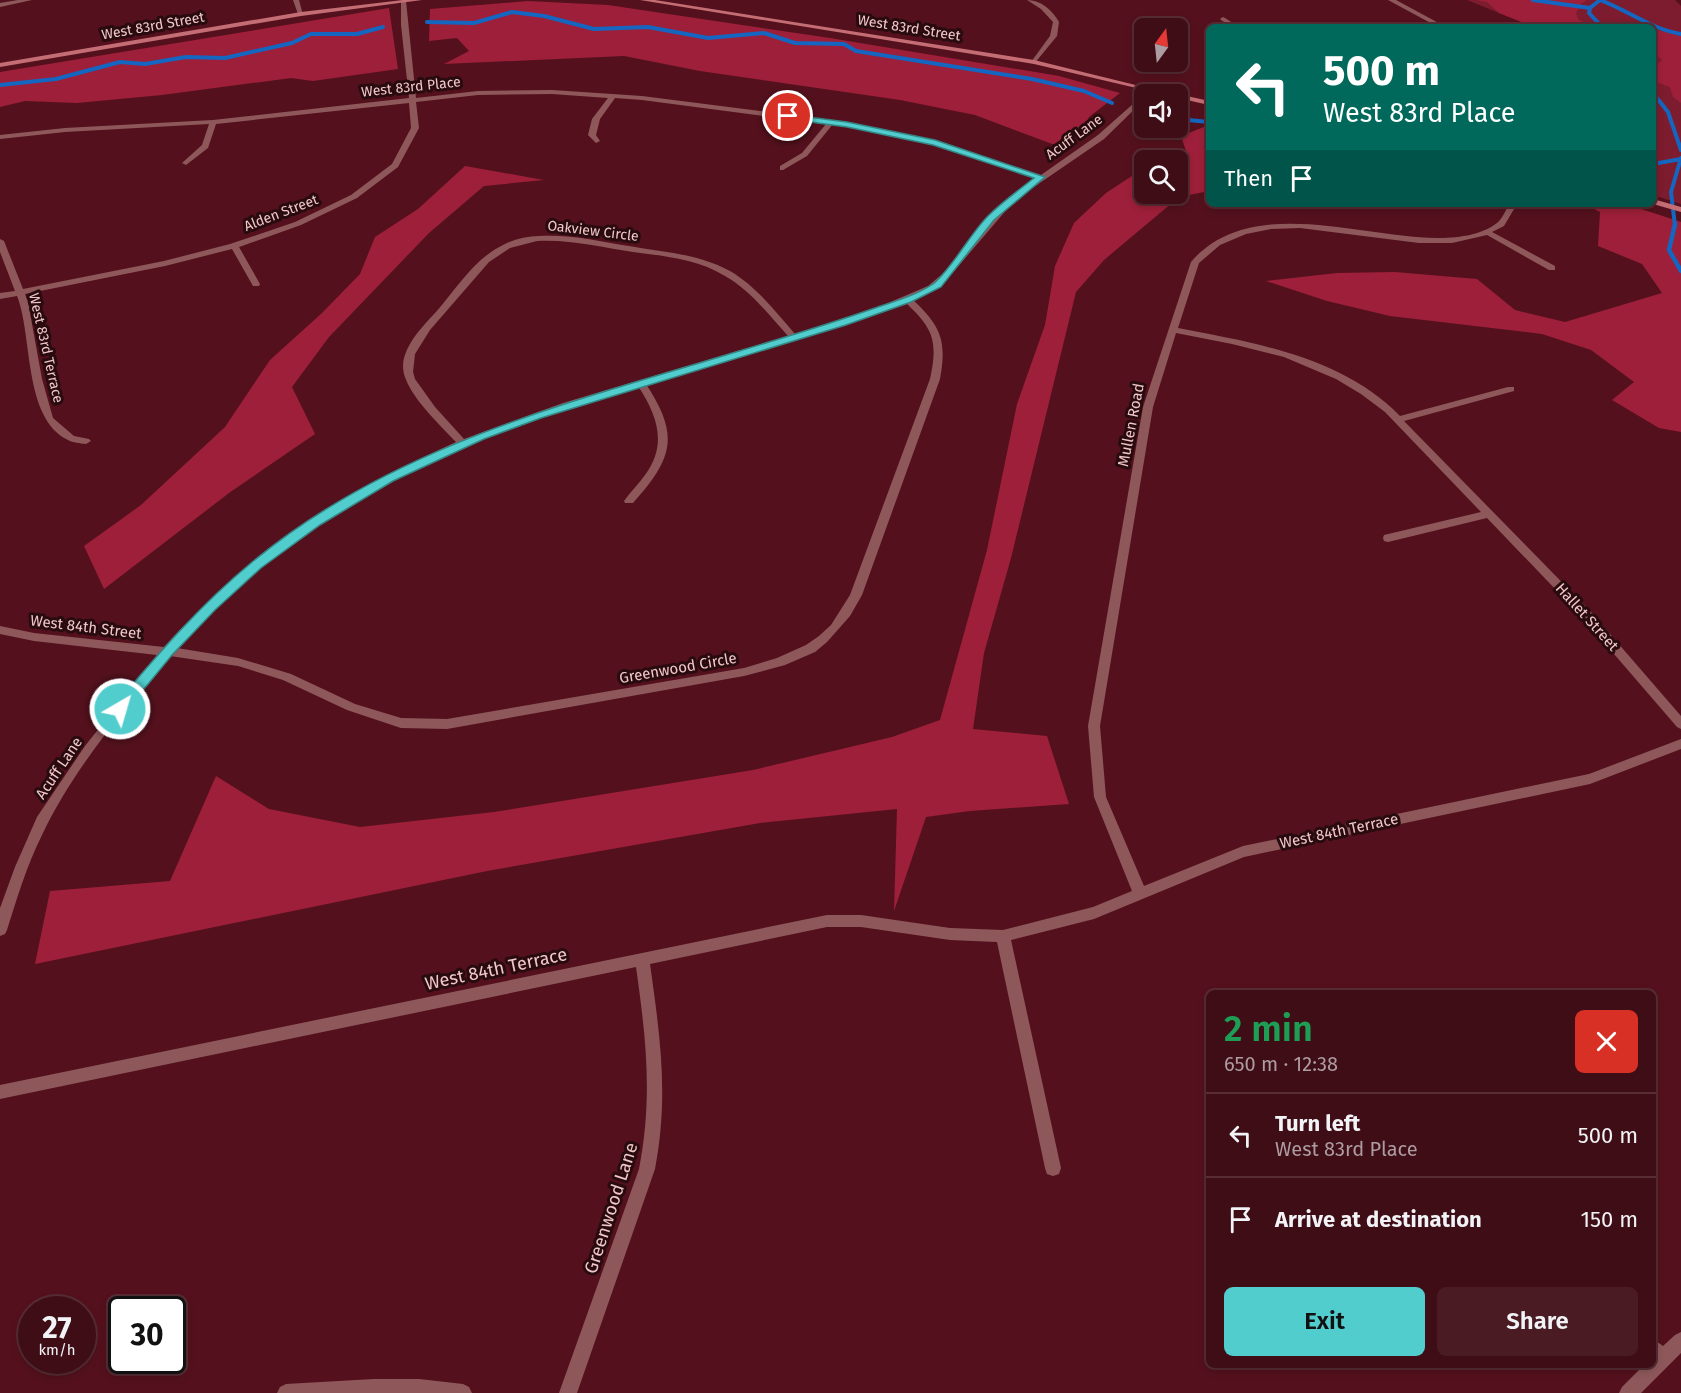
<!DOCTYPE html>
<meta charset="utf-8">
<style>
:root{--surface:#3f0d16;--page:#4a1b23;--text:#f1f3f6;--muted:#ad9ca1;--line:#582d35;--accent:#52cdcd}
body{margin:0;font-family:"Fira Sans",sans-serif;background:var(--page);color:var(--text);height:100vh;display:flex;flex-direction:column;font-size:22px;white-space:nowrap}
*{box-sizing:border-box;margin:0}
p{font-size:20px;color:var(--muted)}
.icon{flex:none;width:33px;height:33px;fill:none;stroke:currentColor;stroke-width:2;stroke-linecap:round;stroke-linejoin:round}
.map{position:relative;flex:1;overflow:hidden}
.details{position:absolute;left:1206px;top:990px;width:450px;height:378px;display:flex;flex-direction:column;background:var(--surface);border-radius:9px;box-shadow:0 3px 9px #0003,0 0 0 2px var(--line)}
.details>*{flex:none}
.banner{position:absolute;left:1206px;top:24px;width:450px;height:183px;border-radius:9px;box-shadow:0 3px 9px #0003,0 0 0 2px var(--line);background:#00695c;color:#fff;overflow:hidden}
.needle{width:39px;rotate:15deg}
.tools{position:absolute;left:1134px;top:18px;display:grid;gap:12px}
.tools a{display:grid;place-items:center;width:54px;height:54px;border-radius:9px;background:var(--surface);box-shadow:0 3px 9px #0003,0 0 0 2px var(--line);font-size:30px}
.speed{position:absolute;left:18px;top:1296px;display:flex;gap:12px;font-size:30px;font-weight:700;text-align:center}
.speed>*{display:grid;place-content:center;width:78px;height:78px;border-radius:50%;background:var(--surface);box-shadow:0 3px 9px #0003,0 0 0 2px var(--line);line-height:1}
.speed small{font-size:15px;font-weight:400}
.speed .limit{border:3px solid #111;border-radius:9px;background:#fff;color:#111}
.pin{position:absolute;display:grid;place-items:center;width:51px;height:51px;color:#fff;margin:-26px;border:3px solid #fff;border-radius:50%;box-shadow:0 2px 6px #0007}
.me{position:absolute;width:66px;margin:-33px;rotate:38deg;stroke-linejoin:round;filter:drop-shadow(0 0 4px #0008)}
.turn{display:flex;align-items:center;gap:21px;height:126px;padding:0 18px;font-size:27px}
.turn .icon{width:78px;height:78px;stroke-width:2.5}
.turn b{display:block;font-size:42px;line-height:51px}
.then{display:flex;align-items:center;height:57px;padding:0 18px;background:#0003;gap:12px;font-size:22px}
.round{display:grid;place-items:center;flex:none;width:63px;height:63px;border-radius:9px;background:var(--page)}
.head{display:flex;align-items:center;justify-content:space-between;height:102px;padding:0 18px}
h1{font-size:36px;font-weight:600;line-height:45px;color:#1e9e55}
.button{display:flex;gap:12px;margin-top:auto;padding:12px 18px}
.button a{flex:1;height:69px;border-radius:9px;background:var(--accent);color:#111;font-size:24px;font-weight:600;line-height:69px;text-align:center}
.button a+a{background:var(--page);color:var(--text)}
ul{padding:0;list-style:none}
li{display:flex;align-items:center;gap:18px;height:84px;padding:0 18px;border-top:2px solid var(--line)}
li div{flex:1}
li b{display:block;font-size:22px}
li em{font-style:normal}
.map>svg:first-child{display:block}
.green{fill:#7d1c2e}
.forest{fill:#9e1f39}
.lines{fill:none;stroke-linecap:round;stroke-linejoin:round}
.stream-far1{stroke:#1466c1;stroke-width:4}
.stream{stroke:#1466c1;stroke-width:4.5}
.street{fill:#8e585b;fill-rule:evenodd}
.secondary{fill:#c46d74;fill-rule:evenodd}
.route{fill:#52cdcd;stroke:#358585;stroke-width:1.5}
.labels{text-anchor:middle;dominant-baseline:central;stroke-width:6;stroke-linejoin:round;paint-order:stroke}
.far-street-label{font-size:14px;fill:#f2c7c9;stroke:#280b0e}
.street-label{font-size:15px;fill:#f2c7c9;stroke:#280b0e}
.near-street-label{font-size:18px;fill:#f2c7c9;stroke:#280b0e}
</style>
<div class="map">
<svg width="1681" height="1393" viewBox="0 0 1681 1393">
<rect width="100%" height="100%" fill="#54111d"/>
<path class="green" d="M 1467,0 L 1675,0 L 1681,6 L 1681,204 L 1653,195 L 1653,27 L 1534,27 Z"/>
<path class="forest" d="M 1476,0 L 1587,0 L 1581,4 L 1576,13 L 1578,19 L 1592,27 L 1534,27 L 1499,13 L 1487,2 Z
M 528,1 L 608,5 L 830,38 L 1059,76 L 1120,93 L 1089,117 L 1082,132 L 1055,145 L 975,115 L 900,100 L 700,71 L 624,56 L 444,64 L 469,51 L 457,38 L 429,41 L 430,9 Z
M 389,8 L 398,69 L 313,81 L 291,78 L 162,95 L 77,103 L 25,101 L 0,107 L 0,72 Z
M 1653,29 L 1681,36 L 1681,103 L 1673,97 L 1670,87 L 1653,81 L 1653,68 L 1662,60 L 1653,53 Z
M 1209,125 L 1209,191 L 1179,197 L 1104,260 L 1076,292 L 1011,558 L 984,653 L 973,729 L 1047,736 L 1069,804 L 970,811 L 926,817 L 894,911 L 897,809 L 760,823 L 487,871 L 35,964 L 50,891 L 170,881 L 216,776 L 269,809 L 360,827 L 494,812 L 753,770 L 892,737 L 940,720 L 987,550 L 1017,404 L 1045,325 L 1055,266 L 1074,223 L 1106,193 L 1144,168 L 1144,194 L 1178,194 L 1178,160 L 1174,160 L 1187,154 L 1181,136 Z
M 465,166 L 544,180 L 484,186 L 429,233 L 329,337 L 292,387 L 315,434 L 229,493 L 104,589 L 84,546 L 141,505 L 225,427 L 270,360 L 322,313 L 360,274 L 375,237 L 418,209 Z
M 1585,204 L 1626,204 L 1681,222 L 1681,432 L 1659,428 L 1612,400 L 1634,382 L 1591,350 L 1542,334 L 1390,316 L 1327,301 L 1266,281 L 1337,273 L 1395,272 L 1477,279 L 1515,310 L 1565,322 L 1662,293 L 1642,264 L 1598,246 L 1600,212 Z"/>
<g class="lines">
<path class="stream-far1" d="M 1533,0 L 1590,8
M 1600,0 C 1629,11 1651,29 1681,34
M 1600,0 L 1590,8 L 1589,13 L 1602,27
M 427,22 L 474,23 L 512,12 L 544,16 L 594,29 L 648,27 L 708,38 L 764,33 L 795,43 L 844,44 L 856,51 L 1032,79 L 1084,91 L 1112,103
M 0,85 L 56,79 L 120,62 L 145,64 L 186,57 L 225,58 L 292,43 L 311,34 L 357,34 L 383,27
M 1653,93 L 1668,112 L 1681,150
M 1178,119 L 1209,122
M 1653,164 L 1681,159
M 1675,226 L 1671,192 L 1681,158"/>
<path class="stream" d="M 1675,224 L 1669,250 L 1681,271"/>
<path class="street" d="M 18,0 L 32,0 L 0,7 L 0,3 Z
M 293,0 L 299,0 L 303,15 L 298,14 Z
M 401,0 L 406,1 L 416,98 L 478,91 L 552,90 L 642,96 L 847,122 L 938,141 L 1041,175 L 1098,135 L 1142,96 L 1144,95 L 1144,100 L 1104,139 L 1031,189 L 1008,208 L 943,284 L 913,300 C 941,326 947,341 940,379 L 862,595 L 850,616 L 827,642 L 815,652 L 785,665 L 744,676 L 447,729 L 401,728 L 347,710 L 283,680 L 238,666 L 170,656 C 124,708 71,773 42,835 C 27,865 17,898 7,930 L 5,934 L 0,936 L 0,908 L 15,867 L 37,817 L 85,746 L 157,655 L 34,641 L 0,634 L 0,626 L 34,633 L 164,647 C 246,557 345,492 456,442 C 440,425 410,397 404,374 C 398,351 422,327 436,312 C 457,288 474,259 503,245 C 514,239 527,236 539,236 C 569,234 599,241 629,246 C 663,252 699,254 730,271 C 756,286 776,312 795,334 L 874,309 L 928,286 L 946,271 L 993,213 L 1036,178 L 933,145 L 833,124 L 807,156 L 783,170 L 780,170 L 780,166 L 802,153 L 826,124 L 642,100 L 615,98 L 600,119 L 596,135 L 600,141 L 596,143 L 588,135 L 592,119 L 608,98 L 552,94 L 478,95 L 416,102 L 419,128 L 398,167 L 357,198 L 301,225 L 239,247 L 260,284 L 259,286 L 253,286 L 232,249 L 165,266 L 25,294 L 28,302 L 42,379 L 53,418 L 74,436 L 89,439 L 91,441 L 86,444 C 80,443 73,443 68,440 C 23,418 33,336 17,296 L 0,299 L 0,293 L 15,291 L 0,252 L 0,239 L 4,241 L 23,289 L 164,261 L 230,244 L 295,222 L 351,195 L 392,164 L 411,128 L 409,103 L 216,124 L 208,148 L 186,165 L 182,163 L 202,145 L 209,124 L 65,132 L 0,139 L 0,135 L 65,128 L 213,120 L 409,98 L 401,25 ZM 537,241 C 569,239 601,247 633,252 C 664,256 698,259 725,276 C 750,290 769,315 788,336 L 563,403 L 464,439 L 435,407 L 415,379 L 413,372 L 415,354 L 430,330 L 489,262 L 510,248 ZM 906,303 C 934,329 938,342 930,379 L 850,595 L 831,625 L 819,636 L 806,645 L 777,658 L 744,668 L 447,719 L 401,718 L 355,704 L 291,674 L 238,658 L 177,648 C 303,507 461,439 638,386 C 657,415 668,444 645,475 C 639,484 630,492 624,501 L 625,503 L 633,503 C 673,458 680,436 646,384 L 797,340 Z
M 1027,0 C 1041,0 1052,10 1059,22 L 1057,36 L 1034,64 L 1031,62 L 1050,36 L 1053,22 L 1041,9 Z
M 1388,0 L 1396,0 L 1446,27 L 1438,27 Z
M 1223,17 L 1225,18 L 1239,27 L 1232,27 L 1221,20 L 1220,19 Z
M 1509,204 L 1517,204 L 1504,226 L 1492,232 L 1555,266 L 1555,270 L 1549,270 L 1487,235 L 1452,243 L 1419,243 L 1300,228 L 1271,229 L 1246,234 L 1220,245 L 1199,263 L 1178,328 C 1256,343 1342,357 1400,416 L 1508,387 L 1514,387 L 1514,391 L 1404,421 L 1591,612 L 1681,716 L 1681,729 L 1677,727 L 1583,618 L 1487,518 L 1388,542 L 1384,541 L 1383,538 L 1384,535 L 1481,512 L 1385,412 L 1361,394 L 1336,379 L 1284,357 L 1232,344 L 1176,333 L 1153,407 L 1100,726 L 1106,797 L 1144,886 L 1243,846 L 1589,774 L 1681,739 L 1681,749 L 1590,784 L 1244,857 L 1094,919 L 1011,940 L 1061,1168 L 1059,1174 L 1053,1176 L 1047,1174 L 1045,1168 L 997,942 L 950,940 L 861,927 L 827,927 L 650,964 C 660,1036 669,1096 655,1169 L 577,1393 L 559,1393 L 639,1169 C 653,1097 646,1038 636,967 L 0,1099 L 0,1085 L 827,915 L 861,915 L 950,928 L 1003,930 L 1093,907 L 1132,891 L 1094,797 L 1088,726 L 1143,407 L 1191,262 C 1249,194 1360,237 1436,238 C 1456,238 1480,236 1497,223 C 1502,219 1506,210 1509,204 Z
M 1681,1332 L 1681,1353 L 1641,1393 L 1619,1393 L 1622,1387 L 1644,1365 L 1653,1365 L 1653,1339 L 1663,1346 L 1675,1335 Z
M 374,1379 L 419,1379 L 463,1384 L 469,1387 L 472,1393 L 277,1393 L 280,1387 L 286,1384 Z"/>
<path class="secondary" d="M 403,0 L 422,0 L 301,16 L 0,67 L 0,63 L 301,12 Z
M 640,0 L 655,0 L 1034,60 L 1172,94 L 1162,94 L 1034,64 Z
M 1176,94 L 1178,94 L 1209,101 L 1209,105 L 1178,98 L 1178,94 Z
M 1653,199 L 1681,207 L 1681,212 L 1653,204 Z"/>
</g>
<path class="route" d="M 785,114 L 847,122 L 935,140 L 1045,177 L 994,220 L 941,287 L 911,302 L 846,325 L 541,418 L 484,439 L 393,481 L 320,525 L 261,568 L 215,610 L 172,655 L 125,712 L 115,712 L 113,709 L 115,705 C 157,655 200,605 251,563 C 383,453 545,409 706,361 C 762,344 818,328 872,309 C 892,302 915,296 933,284 C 951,270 970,234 988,216 C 1002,202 1019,190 1034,178 L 933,145 L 847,127 L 788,119 L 785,118 Z"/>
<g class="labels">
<g class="far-street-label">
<text transform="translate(153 26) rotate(-10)">West 83rd Street</text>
<text transform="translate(909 28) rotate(9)">West 83rd Street</text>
<text transform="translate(411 87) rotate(-6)">West 83rd Place</text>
<text transform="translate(1074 137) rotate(-36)">Acuff Lane</text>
<text transform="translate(281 213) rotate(-21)">Alden Street</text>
<text transform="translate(593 231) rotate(7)">Oakview Circle</text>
<text transform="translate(46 348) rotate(77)">West 83rd Terrace</text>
</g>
<g class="street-label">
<text transform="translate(1131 425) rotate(-79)">Mullen Road</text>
<text transform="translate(1587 617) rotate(48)">Hallet Street</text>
<text transform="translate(86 627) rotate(7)">West 84th Street</text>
<text transform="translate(678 668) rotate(-10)">Greenwood Circle</text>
<text transform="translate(59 768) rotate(-56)">Acuff Lane</text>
<text transform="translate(1339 831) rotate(-12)">West 84th Terrace</text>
</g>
<g class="near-street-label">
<text transform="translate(496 969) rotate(-12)">West 84th Terrace</text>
<text transform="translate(611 1208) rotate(-72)">Greenwood Lane</text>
</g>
</g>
</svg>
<div class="tools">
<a><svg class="needle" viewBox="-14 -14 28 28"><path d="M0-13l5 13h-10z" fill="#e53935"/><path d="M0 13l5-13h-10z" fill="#ad9ca1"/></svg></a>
<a><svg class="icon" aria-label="sound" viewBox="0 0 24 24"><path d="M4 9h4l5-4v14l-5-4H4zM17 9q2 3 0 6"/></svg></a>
<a><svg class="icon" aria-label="search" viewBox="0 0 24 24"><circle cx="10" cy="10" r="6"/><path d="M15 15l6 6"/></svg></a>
</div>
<div class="speed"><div>27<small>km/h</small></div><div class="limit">30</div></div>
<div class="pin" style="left:788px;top:116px;background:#d93025"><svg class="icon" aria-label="arrive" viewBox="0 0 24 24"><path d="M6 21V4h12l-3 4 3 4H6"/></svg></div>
<svg class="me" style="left:120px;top:709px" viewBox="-20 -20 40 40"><circle r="17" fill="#52cdcd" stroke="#fff" stroke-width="3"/><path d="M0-11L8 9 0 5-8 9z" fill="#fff"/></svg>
<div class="banner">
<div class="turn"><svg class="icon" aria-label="left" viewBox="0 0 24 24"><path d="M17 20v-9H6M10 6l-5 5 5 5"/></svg><div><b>500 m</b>West 83rd Place</div></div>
<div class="then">Then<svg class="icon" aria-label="arrive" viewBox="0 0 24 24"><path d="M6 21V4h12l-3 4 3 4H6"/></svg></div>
</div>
<section class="details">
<div class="head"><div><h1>2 min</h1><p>650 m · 12:38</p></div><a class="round" style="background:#d93025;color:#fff"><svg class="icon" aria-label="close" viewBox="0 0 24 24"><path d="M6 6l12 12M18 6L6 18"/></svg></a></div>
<ul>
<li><svg class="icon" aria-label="left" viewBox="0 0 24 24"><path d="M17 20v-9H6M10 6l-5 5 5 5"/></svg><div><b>Turn left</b><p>West 83rd Place</p></div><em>500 m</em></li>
<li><svg class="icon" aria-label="arrive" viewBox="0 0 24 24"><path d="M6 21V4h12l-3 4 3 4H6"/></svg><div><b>Arrive at destination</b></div><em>150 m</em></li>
</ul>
<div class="button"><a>Exit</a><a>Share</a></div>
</section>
</div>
